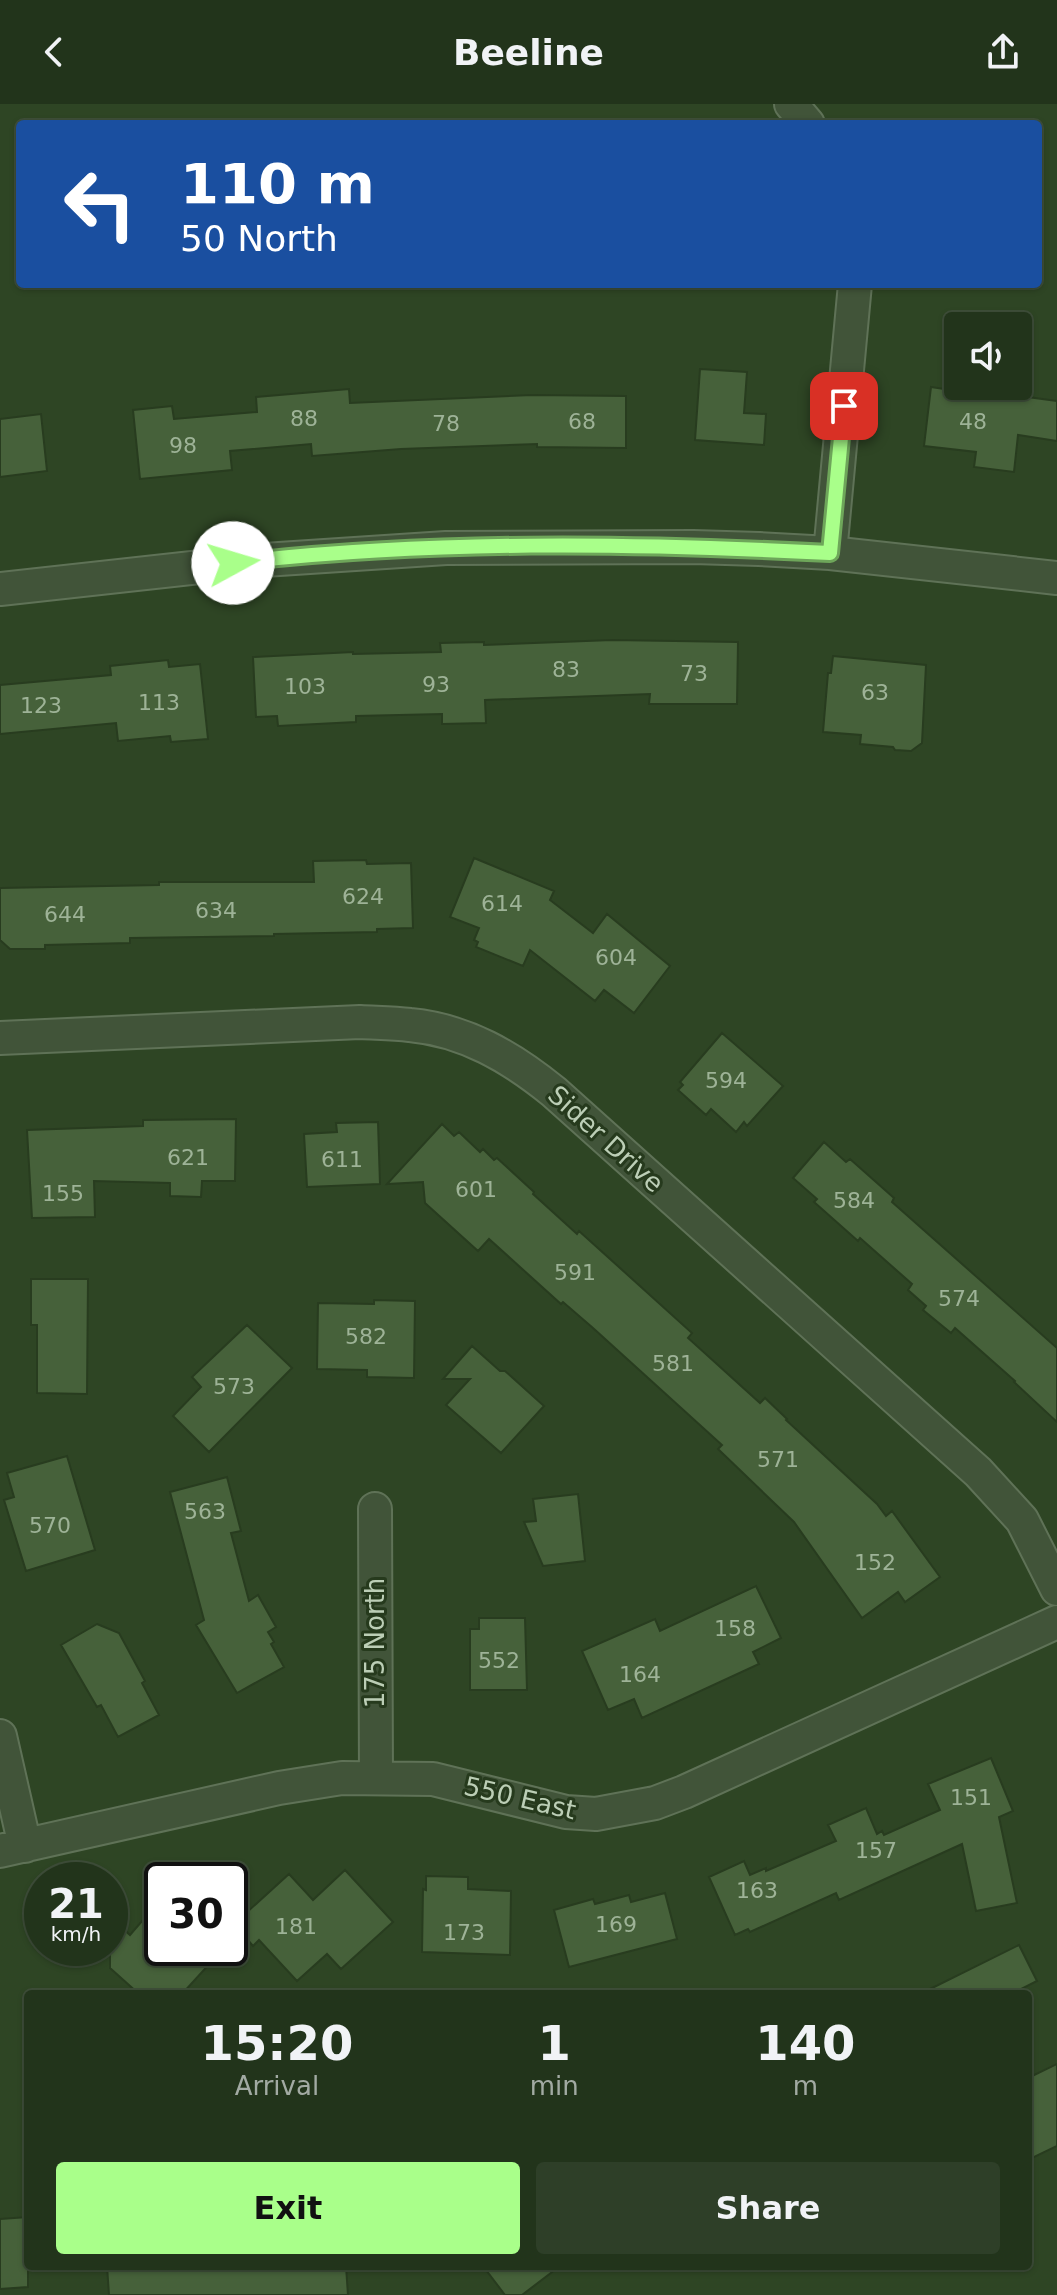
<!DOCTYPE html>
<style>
:root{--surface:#22341b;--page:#2e3f28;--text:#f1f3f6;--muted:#a2aaa3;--line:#3f4f3a;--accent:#a9ff8a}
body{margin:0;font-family:"DejaVu Sans",sans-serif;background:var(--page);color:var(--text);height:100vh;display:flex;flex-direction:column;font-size:30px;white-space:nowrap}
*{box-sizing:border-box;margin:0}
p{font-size:26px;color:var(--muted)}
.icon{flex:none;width:44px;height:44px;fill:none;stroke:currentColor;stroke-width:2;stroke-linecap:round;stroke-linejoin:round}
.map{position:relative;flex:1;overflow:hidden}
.details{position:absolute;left:24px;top:1886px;width:1008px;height:280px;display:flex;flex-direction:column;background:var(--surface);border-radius:8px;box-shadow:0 2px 6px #0004,0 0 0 2px var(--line)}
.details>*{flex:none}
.guide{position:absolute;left:16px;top:16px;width:1026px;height:168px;border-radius:8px;box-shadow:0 2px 6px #0004,0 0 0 2px var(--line);background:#1a4fa0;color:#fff;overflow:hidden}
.buttons{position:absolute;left:944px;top:208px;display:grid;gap:16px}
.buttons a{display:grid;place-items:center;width:88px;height:88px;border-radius:8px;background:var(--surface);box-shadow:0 2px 6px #0004,0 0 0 2px var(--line);font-size:40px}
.speed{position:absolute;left:24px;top:1758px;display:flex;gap:16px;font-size:40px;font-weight:700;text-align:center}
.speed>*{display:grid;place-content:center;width:104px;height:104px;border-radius:50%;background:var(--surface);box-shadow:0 2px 6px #0004,0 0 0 2px var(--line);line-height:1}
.speed small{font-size:20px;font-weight:400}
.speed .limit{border:4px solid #111;border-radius:12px;background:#fff;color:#111}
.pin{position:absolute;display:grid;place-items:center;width:68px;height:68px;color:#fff;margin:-34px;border-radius:16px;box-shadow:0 4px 12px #0006}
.me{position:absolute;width:88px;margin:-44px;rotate:84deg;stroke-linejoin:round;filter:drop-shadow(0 0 6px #0008)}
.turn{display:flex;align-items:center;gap:28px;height:168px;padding:0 32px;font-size:36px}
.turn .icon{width:104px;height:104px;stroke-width:2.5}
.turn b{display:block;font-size:56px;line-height:68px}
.eta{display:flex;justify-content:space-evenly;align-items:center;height:136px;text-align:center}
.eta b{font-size:48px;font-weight:700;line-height:56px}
.cta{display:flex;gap:16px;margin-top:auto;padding:16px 32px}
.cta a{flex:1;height:92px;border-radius:8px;background:var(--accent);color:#111;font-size:32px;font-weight:700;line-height:92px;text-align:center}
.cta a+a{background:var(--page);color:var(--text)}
header{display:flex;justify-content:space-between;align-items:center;height:104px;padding:0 32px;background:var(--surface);font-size:36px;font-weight:700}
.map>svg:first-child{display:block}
.building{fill:#46613a;stroke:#283c1f;stroke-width:2}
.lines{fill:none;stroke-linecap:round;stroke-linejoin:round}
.street-casing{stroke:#5f7257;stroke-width:36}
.street{stroke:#415439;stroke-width:32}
.route-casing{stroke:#6ea65a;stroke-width:20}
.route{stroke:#a9ff8a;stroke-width:14}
.labels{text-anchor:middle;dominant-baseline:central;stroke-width:6;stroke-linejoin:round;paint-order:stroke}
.number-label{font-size:22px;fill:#9eb397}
.street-label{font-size:26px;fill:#bcceb6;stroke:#263a1d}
</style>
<header><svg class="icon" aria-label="back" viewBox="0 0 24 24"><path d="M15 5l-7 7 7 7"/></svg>Beeline<svg class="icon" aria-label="share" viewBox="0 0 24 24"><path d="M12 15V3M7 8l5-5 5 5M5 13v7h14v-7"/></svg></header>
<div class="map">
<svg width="1057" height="2191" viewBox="0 0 1057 2191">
<rect width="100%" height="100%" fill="#2e4524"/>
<path class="building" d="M 700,265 L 747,268 L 744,309 L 766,310 L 764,341 L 695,336 Z
M 931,283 L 984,291 L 984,287 L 1057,297 L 1057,337 L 1018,331 L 1014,368 L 974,363 L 976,348 L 924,342 Z
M 349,285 L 350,299 L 532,291 L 626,292 L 626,344 L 537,343 L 537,340 L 401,345 L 312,352 L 311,340 L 230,347 L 232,366 L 140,375 L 133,306 L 172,302 L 174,315 L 257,308 L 256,293 Z
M 41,310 L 47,367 L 0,373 L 0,315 Z
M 612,536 L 738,538 L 737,600 L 649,600 L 650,590 L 485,596 L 486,619 L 442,620 L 442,610 L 356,612 L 356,618 L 278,622 L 277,612 L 256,613 L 253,553 L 353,548 L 353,550 L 441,548 L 440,539 L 484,538 L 484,541 Z
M 833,552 L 926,561 L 922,639 L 911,647 L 895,646 L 893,643 L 860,640 L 861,631 L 823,628 L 828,569 L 831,569 Z
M 168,556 L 169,563 L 200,560 L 208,635 L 171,638 L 170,632 L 118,637 L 116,619 L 0,630 L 0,581 L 111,571 L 110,562 Z
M 474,754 L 554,787 L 550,796 L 593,829 L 607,810 L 670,862 L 634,909 L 604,886 L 595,897 L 530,846 L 523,862 L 476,843 L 478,838 L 474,836 L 479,824 L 450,813 Z
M 366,756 L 367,760 L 411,759 L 413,824 L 377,825 L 377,828 L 274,830 L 274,832 L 130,834 L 130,839 L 45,841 L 45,845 L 10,845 L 0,836 L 0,784 L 159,781 L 159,778 L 314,778 L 313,757 Z
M 722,929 L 783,982 L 747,1022 L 744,1018 L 736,1028 L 711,1005 L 706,1011 L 678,986 L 683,981 L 680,978 Z
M 236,1015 L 235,1077 L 202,1077 L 201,1093 L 170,1092 L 170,1079 L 94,1077 L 95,1113 L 32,1114 L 27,1026 L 143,1022 L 143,1016 Z
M 378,1018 L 380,1080 L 307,1083 L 304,1030 L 337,1028 L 336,1019 Z
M 442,1020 L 454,1032 L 459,1028 L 480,1048 L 483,1045 L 494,1056 L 497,1054 L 534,1088 L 533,1090 L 577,1130 L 579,1127 L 692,1229 L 688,1234 L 760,1299 L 765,1294 L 787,1315 L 786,1316 L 877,1400 L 886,1412 L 892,1407 L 940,1473 L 905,1498 L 898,1488 L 862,1514 L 794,1418 L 718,1345 L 722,1341 L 593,1224 L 563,1198 L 561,1200 L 489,1135 L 478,1147 L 425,1099 L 423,1078 L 387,1080 Z
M 824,1038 L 846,1058 L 850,1055 L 894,1094 L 892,1098 L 1057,1244 L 1057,1318 L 1014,1278 L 1015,1277 L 955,1224 L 951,1229 L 923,1206 L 926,1202 L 908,1186 L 912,1180 L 860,1134 L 858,1137 L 814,1098 L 817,1095 L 793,1074 Z
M 31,1175 L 88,1175 L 87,1290 L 37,1289 L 37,1221 L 31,1221 Z
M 374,1196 L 415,1197 L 414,1274 L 367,1273 L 367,1266 L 317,1265 L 318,1199 L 374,1200 Z
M 247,1221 L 292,1264 L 209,1348 L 173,1312 L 201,1283 L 192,1273 Z
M 472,1242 L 500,1267 L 505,1267 L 544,1302 L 501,1349 L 446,1301 L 470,1275 L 443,1275 Z
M 67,1352 L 95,1446 L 26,1467 L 4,1396 L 14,1393 L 7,1369 Z
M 227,1373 L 241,1427 L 231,1429 L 249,1497 L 258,1491 L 276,1523 L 268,1528 L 274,1538 L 271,1540 L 284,1563 L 237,1589 L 196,1521 L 204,1516 L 170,1388 Z
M 578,1390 L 585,1457 L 543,1462 L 524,1418 L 536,1417 L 533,1395 Z
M 756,1482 L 781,1534 L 753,1548 L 759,1560 L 642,1614 L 634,1595 L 608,1606 L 582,1547 L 655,1515 L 660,1527 Z
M 479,1514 L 525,1514 L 527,1586 L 470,1586 L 470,1525 L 479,1525 Z
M 97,1520 L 119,1529 L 145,1577 L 142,1579 L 159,1611 L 118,1633 L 101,1601 L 97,1603 L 61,1541 Z
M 991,1654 L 1013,1707 L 999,1713 L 1017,1799 L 976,1807 L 962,1740 L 839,1796 L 836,1789 L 750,1828 L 748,1825 L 735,1831 L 709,1773 L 744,1757 L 750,1771 L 766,1764 L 766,1767 L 836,1737 L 828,1721 L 866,1704 L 877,1730 L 882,1727 L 884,1731 L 940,1706 L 928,1680 Z
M 345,1766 L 393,1818 L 341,1865 L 327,1850 L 297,1877 L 259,1836 L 253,1842 L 234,1820 L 289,1770 L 313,1796 Z
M 426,1772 L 468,1773 L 468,1785 L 511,1787 L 510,1851 L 422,1848 L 423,1785 L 426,1786 Z
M 665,1789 L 677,1835 L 569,1863 L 554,1806 L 593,1795 L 595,1800 L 629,1791 L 631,1798 Z
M 162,1803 L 162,1844 L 224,1844 L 182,1890 L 139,1890 L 110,1864 L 110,1813 L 130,1831 L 142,1817 L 146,1821 Z
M 1019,1841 L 1037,1877 L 1011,1890 L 920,1890 Z
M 1057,1960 L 1057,2042 L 1028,2056 L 1028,1974 Z
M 28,2113 L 28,2183 L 0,2185 L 0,2115 Z
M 107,2162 L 263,2162 L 273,2166 L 346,2162 L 348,2191 L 109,2191 Z
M 483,2162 L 560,2162 L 522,2191 L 505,2191 Z"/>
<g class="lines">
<defs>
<path id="street" d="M 791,0 L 808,20
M 830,449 L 855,180
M 0,485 L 264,456 L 446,444 L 693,443 L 759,445 L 830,449 L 1057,474
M 0,934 L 360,918 C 377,919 393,919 410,921 C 465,926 511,953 554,988 L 978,1368 L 1022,1416 L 1057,1485
M 375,1405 L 376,1673
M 0,1632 L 25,1742
M 0,1747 L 279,1684 L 342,1674 L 433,1675 L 566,1708 L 596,1710 L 655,1699 L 684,1688 L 1057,1518"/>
</defs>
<use href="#street" class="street-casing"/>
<use href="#street" class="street"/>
</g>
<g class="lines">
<defs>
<path id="route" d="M 233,459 C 429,436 633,439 830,449 L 844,302"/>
</defs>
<use href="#route" class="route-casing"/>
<use href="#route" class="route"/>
</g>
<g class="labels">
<g class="number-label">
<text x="304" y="314">88</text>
<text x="582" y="317">68</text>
<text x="973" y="317">48</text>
<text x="446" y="319">78</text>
<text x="183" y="341">98</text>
<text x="566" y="565">83</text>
<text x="694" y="569">73</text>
<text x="436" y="580">93</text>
<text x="305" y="582">103</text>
<text x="875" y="588">63</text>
<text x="159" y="598">113</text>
<text x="41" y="601">123</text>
<text x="363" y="792">624</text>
<text x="502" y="799">614</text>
<text x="216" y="806">634</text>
<text x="65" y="810">644</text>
<text x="616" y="853">604</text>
<text x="726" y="976">594</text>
<text x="188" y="1053">621</text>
<text x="342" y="1055">611</text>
<text x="476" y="1085">601</text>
<text x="63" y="1089">155</text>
<text x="854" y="1096">584</text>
<text x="575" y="1168">591</text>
<text x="959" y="1194">574</text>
<text x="366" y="1232">582</text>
<text x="673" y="1259">581</text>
<text x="234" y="1282">573</text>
<text x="778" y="1355">571</text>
<text x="205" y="1407">563</text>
<text x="50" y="1421">570</text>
<text x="875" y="1458">152</text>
<text x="735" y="1524">158</text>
<text x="499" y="1556">552</text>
<text x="640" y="1570">164</text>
<text x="971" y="1693">151</text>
<text x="876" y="1746">157</text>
<text x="757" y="1786">163</text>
<text x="616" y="1820">169</text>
<text x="296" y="1822">181</text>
<text x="464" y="1828">173</text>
</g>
<g class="street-label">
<text transform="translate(606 1035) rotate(42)">Sider Drive</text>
<text transform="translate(375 1539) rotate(-90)">175 North</text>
<text transform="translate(520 1694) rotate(13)">550 East</text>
</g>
</g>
</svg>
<div class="buttons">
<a><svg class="icon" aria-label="sound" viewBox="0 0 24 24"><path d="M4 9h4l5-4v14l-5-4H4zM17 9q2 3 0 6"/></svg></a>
</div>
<div class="speed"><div>21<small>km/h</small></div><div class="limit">30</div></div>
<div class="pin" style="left:844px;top:302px;background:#d93025"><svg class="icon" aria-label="arrive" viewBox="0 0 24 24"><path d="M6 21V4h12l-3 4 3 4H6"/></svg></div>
<svg class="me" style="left:233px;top:459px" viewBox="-20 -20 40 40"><circle r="19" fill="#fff"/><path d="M0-13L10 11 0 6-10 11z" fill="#a9ff8a"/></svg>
<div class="guide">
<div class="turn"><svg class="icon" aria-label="left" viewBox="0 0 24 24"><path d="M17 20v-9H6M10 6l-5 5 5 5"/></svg><div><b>110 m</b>50 North</div></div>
</div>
<section class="details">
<div class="eta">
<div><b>15:20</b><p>Arrival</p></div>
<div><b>1</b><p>min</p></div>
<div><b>140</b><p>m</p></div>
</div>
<div class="cta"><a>Exit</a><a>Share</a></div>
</section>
</div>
